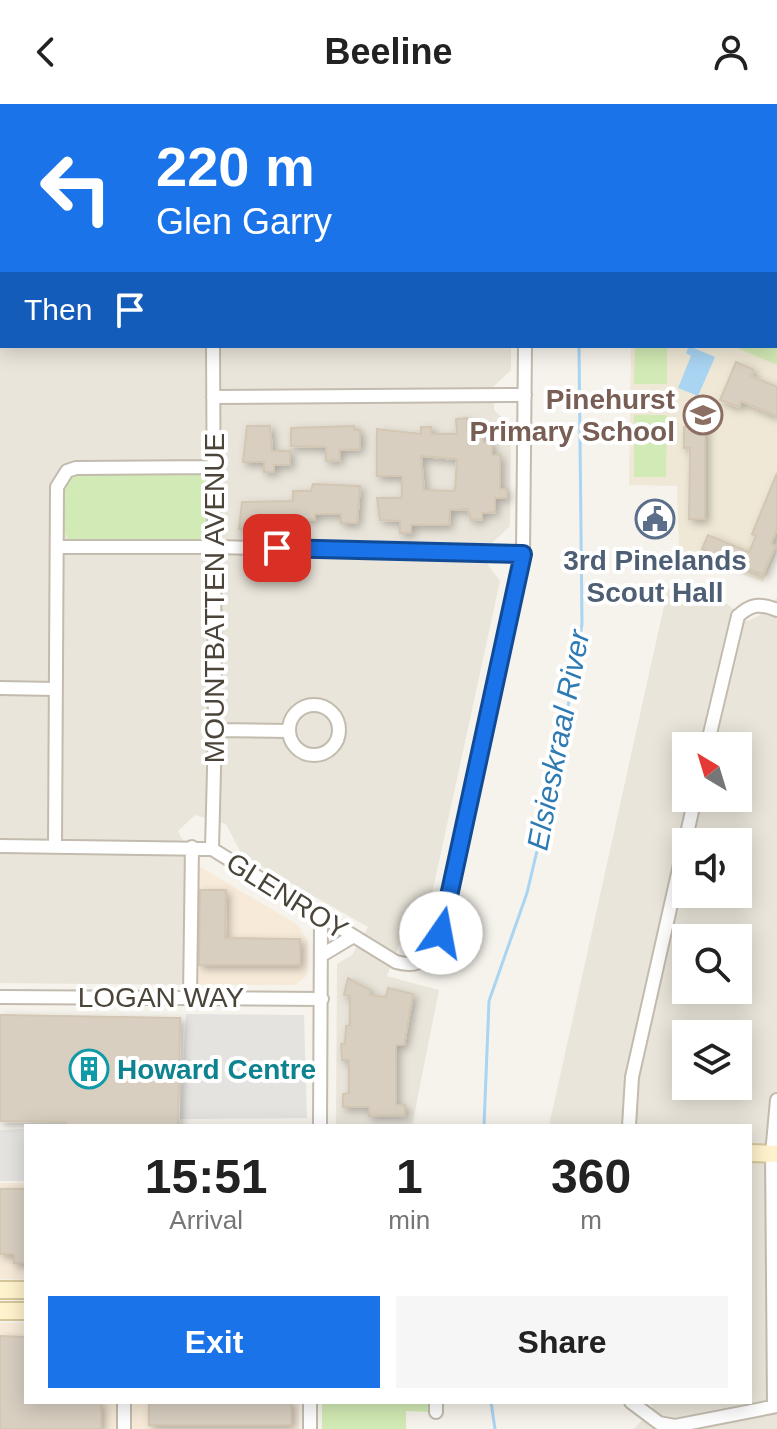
<!DOCTYPE html>
<style>
:root{--surface:#fff;--page:#f6f6f6;--text:#222;--muted:#767676;--accent:#1a73e8}
body{margin:0;font-family:Arial,sans-serif;background:var(--page);color:var(--text);height:100vh;display:flex;flex-direction:column;font-size:30px;white-space:nowrap}
*{box-sizing:border-box;margin:0}
p{font-size:26px;color:var(--muted)}
.icon{flex:none;width:44px;height:44px;fill:none;stroke:currentColor;stroke-width:2;stroke-linecap:round;stroke-linejoin:round}
.map{position:relative;flex:1;overflow:hidden}
.sheet{position:absolute;left:24px;top:1020px;width:728px;height:280px;display:flex;flex-direction:column;background:var(--surface);border-radius:0px;box-shadow:0 4px 20px #0003}
.sheet>*{flex:none}
.top-card{position:absolute;left:0px;top:0px;width:778px;height:244px;box-shadow:0 4px 20px #0003;background:#1a73e8;color:#fff;overflow:hidden}
.needle{width:52px;rotate:322deg}
.buttons{position:absolute;left:672px;top:628px;display:grid;gap:16px}
.buttons a{display:grid;place-items:center;width:80px;height:80px;border-radius:0px;background:var(--surface);box-shadow:0 4px 20px #0003;font-size:40px}
.pin{position:absolute;display:grid;place-items:center;width:68px;height:68px;color:#fff;margin:-34px;border-radius:16px;box-shadow:0 4px 12px #0006}
.me{position:absolute;width:88px;margin:-44px;rotate:12deg;stroke-linejoin:round;filter:drop-shadow(0 0 6px #0008)}
.turn{display:flex;align-items:center;gap:28px;height:168px;padding:0 24px;font-size:36px}
.turn .icon{width:104px;height:104px;stroke-width:2.5}
.turn b{display:block;font-size:56px;line-height:68px}
.then{display:flex;align-items:center;height:76px;padding:0 24px;background:#0003;gap:16px;font-size:30px}
.eta{display:flex;justify-content:space-evenly;align-items:center;height:136px;text-align:center}
.eta b{font-size:48px;font-weight:700;line-height:56px}
.cta{display:flex;gap:16px;margin-top:auto;padding:16px 24px}
.cta a{flex:1;height:92px;border-radius:0px;background:var(--accent);color:#fff;font-size:32px;font-weight:700;line-height:92px;text-align:center}
.cta a+a{background:var(--page);color:var(--text)}
header{display:flex;justify-content:space-between;align-items:center;height:104px;padding:0 24px;background:var(--surface);font-size:36px;font-weight:700}
.map>svg:first-child{display:block}
.residential{fill:#eae5da;fill-rule:evenodd}
.commercial{fill:#f7ead8}
.education{fill:#efe8d6}
.green{fill:#d2eab5}
.parking{fill:#e5e3e0}
.water{fill:#a9d4f2}
.lines{fill:none;stroke-linecap:round;stroke-linejoin:round}
.stream{stroke:#a9d4f2;stroke-width:3}
.building{fill:#d8cfc1;stroke:#d3c7b4;stroke-width:2;fill-rule:evenodd;filter:url(#shadow)}
.street-casing{stroke:#c2bbae;stroke-width:16}
.secondary-casing{stroke:#d6c79b;stroke-width:20}
.street{stroke:#fff;stroke-width:12}
.secondary{stroke:#fff3cd;stroke-width:16}
.route-casing{stroke:#114b97;stroke-width:20}
.route{stroke:#1a73e8;stroke-width:14}
.labels{text-anchor:middle;dominant-baseline:central;stroke-width:8;stroke-linejoin:round;paint-order:stroke}
.education-label{font-size:28px;font-weight:bold;fill:#785e54;stroke:#fff;text-anchor:end}
.service-label{font-size:28px;font-weight:bold;fill:#4e5e75;stroke:#fff}
.street-label{font-size:28px;fill:#4b4439;stroke:#fff}
.culture-label{font-size:28px;font-weight:bold;fill:#0d838f;stroke:#fff;text-anchor:start}
.water-label{font-size:30px;font-style:italic;fill:#2e7ab2;stroke:#fff}
</style>
<header><svg class="icon" aria-label="back" viewBox="0 0 24 24"><path d="M15 5l-7 7 7 7"/></svg>Beeline<svg class="icon" aria-label="person" viewBox="0 0 24 24"><circle cx="12" cy="8" r="4"/><path d="M4 21q1-7 8-7t8 7"/></svg></header>
<div class="map">
<svg width="777" height="1325" viewBox="0 0 777 1325">
<defs>
<filter id="shadow"><feDropShadow dx="3.5" dy="3.5" stdDeviation="4" flood-color="#0004"/></filter>
</defs>
<rect width="100%" height="100%" fill="#f6f3ec"/>
<path class="residential" d="M 0,0 L 512,0 L 2,2 L 2,242 L 511,242 L 511,266 L 494,282 L 494,306 L 511,322 L 510,422 L 493,438 L 488,461 L 500,477 L 423,831 L 399,841 L 387,872 L 439,886 L 412,1022 L 336,1022 L 337,860 L 352,851 L 368,823 L 242,751 L 226,720 L 195,711 L 178,727 L 194,759 L 192,881 L 0,879 Z
M 668,484 L 726,499 L 748,517 L 760,511 L 777,494 L 777,1325 L 634,1325 L 653,1303 L 648,1298 L 750,1298 L 750,1022 L 549,1022 ZM 686,642 L 738,642 L 738,694 L 686,694 ZM 686,738 L 738,738 L 738,790 L 686,790 ZM 686,834 L 738,834 L 738,886 L 686,886 ZM 686,930 L 738,930 L 738,982 L 686,982 Z"/>
<path class="commercial" d="M 194,759 L 298,821 L 308,838 L 307,871 L 296,881 L 192,881 Z
M 0,1079 L 26,1079 L 26,1175 L 0,1175 Z
M 0,1219 L 26,1219 L 26,1298 L 299,1298 L 299,1325 L 0,1325 Z"/>
<path class="education" d="M 777,110 L 777,448 L 763,478 L 679,447 L 677,382 L 629,381 L 631,242 L 776,242 Z"/>
<path class="green" d="M 103,0 L 330,0 L 329,2 Z
M 776,118 L 777,118 L 777,261 L 733,242 L 776,242 Z
M 635,242 L 667,242 L 667,280 L 634,280 Z
M 634,311 L 667,311 L 666,373 L 634,373 Z
M 77,368 L 208,368 L 209,427 L 198,438 L 71,438 L 62,426 L 63,379 Z
M 322,1298 L 432,1298 L 431,1308 L 406,1307 L 406,1325 L 322,1325 Z"/>
<path class="parking" d="M 186,910 L 304,911 L 307,1014 L 180,1015 Z
M 26,1025 L 26,1077 L 0,1077 L 0,1026 Z"/>
<path class="water" d="M 689,242 L 715,253 L 698,292 L 678,284 L 691,252 L 686,249 Z"/>
<g class="lines">
<path class="stream" d="M 595,2 L 596,0
M 484,1022 L 489,897 L 527,789 L 560,650 L 582,520 L 579,242
M 491,1298 L 495,1325"/>
</g>
<path class="building" d="M 736,258 L 754,266 L 751,272 L 777,283 L 777,312 L 741,297 L 739,303 L 720,296 Z
M 467,314 L 467,326 L 483,326 L 483,338 L 492,338 L 492,351 L 500,351 L 500,385 L 507,385 L 507,394 L 495,394 L 495,408 L 482,409 L 482,415 L 471,416 L 468,405 L 450,406 L 449,421 L 411,421 L 411,429 L 400,429 L 400,417 L 380,416 L 377,394 L 402,394 L 402,372 L 377,372 L 377,325 L 421,330 L 421,323 L 431,323 L 431,330 L 457,330 L 456,315 ZM 421,352 L 457,355 L 455,387 L 424,386 Z
M 247,322 L 270,322 L 272,347 L 290,347 L 290,361 L 274,361 L 274,368 L 264,368 L 264,358 L 243,358 Z
M 354,322 L 354,326 L 360,326 L 360,345 L 339,346 L 340,356 L 326,357 L 326,343 L 291,342 L 291,324 Z
M 684,323 L 705,323 L 705,415 L 689,415 L 690,344 L 684,344 Z
M 777,369 L 777,425 L 771,440 L 775,442 L 763,471 L 702,445 L 708,431 L 749,448 L 756,432 L 752,430 Z
M 313,380 L 360,382 L 357,419 L 341,419 L 341,410 L 315,410 L 315,416 L 278,413 L 278,423 L 239,425 L 242,398 L 293,397 L 293,387 L 311,387 Z
M 200,786 L 226,786 L 225,834 L 300,835 L 300,861 L 199,861 Z
M 348,874 L 370,886 L 370,891 L 386,893 L 388,884 L 413,890 L 404,941 L 396,941 L 396,1001 L 405,1001 L 405,1011 L 369,1012 L 369,1003 L 343,1003 L 343,990 L 349,989 L 349,956 L 342,956 L 341,940 L 345,940 L 346,922 L 350,921 L 350,892 L 344,891 Z
M 0,911 L 180,914 L 178,1022 L 66,1022 L 66,1018 L 0,1017 Z
M 0,1085 L 26,1085 L 26,1159 L 14,1159 L 14,1150 L 0,1150 Z
M 0,1232 L 26,1233 L 26,1298 L 101,1298 L 101,1325 L 0,1325 Z
M 149,1298 L 291,1298 L 291,1321 L 149,1321 Z"/>
<g class="lines">
<defs>
<path id="street" d="M 340,0 L 343,2
M 94,2 L 94,0
M 527,2 L 527,0
M 748,2 L 748,0
M 0,54 L 2,55
M 776,97 L 777,97
M 0,210 L 2,210
M 213,293 L 525,291
M 59,443 L 215,443 L 523,450
M 0,584 L 56,585
M289 626a25 25 0 1 1 50 0a25 25 0 1 1-50 0Z
M 215,626 L 289,627
M 707,642 L 738,512 C 751,500 760,499 777,506
M 0,742 L 212,745 L 396,858 C 422,865 431,853 441,829 L 518,479 L 523,450 L 525,242
M 55,742 L 57,383 L 67,367 L 76,364 L 214,363
M 212,745 L 215,626 L 213,242
M 322,851 L 352,833
M 0,893 L 322,895
M 190,893 L 192,743
M 320,1022 L 321,815
M 629,1022 L 632,973 L 695,694
M 631,1298 L 659,1319 L 675,1322 L 777,1302
M 774,1302 L 772,1050 L 777,996
M 436,1308 L 436,1298
M 124,1325 L 124,1298
M 310,1325 L 310,1298"/>
<path id="secondary" d="M 750,1049 L 777,1050
M 0,1186 L 26,1186
M 0,1207 L 26,1207"/>
</defs>
<use href="#street" class="street-casing"/>
<use href="#secondary" class="secondary-casing"/>
<use href="#street" class="street"/>
<use href="#secondary" class="secondary"/>
</g>
<g class="lines">
<defs>
<path id="route" d="M 277,444 L 523,450 L 441,829"/>
</defs>
<use href="#route" class="route-casing"/>
<use href="#route" class="route"/>
</g>
<defs>
<symbol id="school-ring" viewBox="-11 -11 22 22"><circle r="9.5" fill="#fff" stroke="#8d6e63" stroke-width="1.5"/><path d="M0-5L7-2L0 1L-7-2ZM-4 1L0 2.5L4 1V4Q0 6-4 4Z" fill="#8d6e63"/></symbol>
<symbol id="civic-ring" viewBox="-11 -11 22 22"><circle r="9.5" fill="#fff" stroke="#5c6f8a" stroke-width="1.5"/><path d="M-.6-6.5H3V-4.5H.6V-3L4-1V1h2V6H-6V1h2V-1L-.6-3ZM-1.2 2.5V6h2.4V2.5Z" fill="#5c6f8a"/></symbol>
<symbol id="building-ring" viewBox="-11 -11 22 22"><circle r="9.5" fill="#fff" stroke="#0f9aa8" stroke-width="1.5"/><path d="M-4-6H4V6H1V3H-1V6H-4ZM-2.5-4.3h1.7v1.8h-1.7ZM.8-4.3h1.7v1.8H.8ZM-2.5-1h1.7V.8h-1.7ZM.8-1h1.7V.8H.8Z" fill="#0f9aa8"/></symbol>
</defs>
<g fill-rule="evenodd">
<use href="#school-ring" x="681" y="289" width="44" height="44"/>
<use href="#civic-ring" x="633" y="393" width="44" height="44"/>
<use href="#building-ring" x="67" y="943" width="44" height="44"/>
</g>
<g class="labels">
<g class="education-label">
<text x="675" y="295">Pinehurst<tspan x="675" dy="32">Primary School</tspan></text>
</g>
<g class="service-label">
<text x="655" y="456">3rd Pinelands<tspan x="655" dy="32">Scout Hall</tspan></text>
</g>
<g class="street-label">
<text transform="translate(214 494) rotate(-90)">MOUNTBATTEN AVENUE</text>
<text transform="translate(287 792) rotate(32)">GLENROY</text>
<text x="161" y="893">LOGAN WAY</text>
</g>
<g class="culture-label">
<text x="117" y="965">Howard Centre</text>
</g>
<g class="water-label">
<text transform="translate(558 636) rotate(-79)">Elsieskraal River</text>
</g>
</g>
</svg>
<div class="buttons">
<a><svg class="needle" viewBox="-14 -14 28 28"><path d="M0-13l5 13h-10z" fill="#e53935"/><path d="M0 13l5-13h-10z" fill="#767676"/></svg></a>
<a><svg class="icon" aria-label="sound" viewBox="0 0 24 24"><path d="M4 9h4l5-4v14l-5-4H4zM17 9q2 3 0 6"/></svg></a>
<a><svg class="icon" aria-label="search" viewBox="0 0 24 24"><circle cx="10" cy="10" r="6"/><path d="M15 15l6 6"/></svg></a>
<a><svg class="icon" aria-label="layers" viewBox="0 0 24 24"><path d="M12 4l9 5-9 5-9-5zM3 14l9 5 9-5"/></svg></a>
</div>
<div class="pin" style="left:277px;top:444px;background:#d93025"><svg class="icon" aria-label="arrive" viewBox="0 0 24 24"><path d="M6 21V4h12l-3 4 3 4H6"/></svg></div>
<svg class="me" style="left:441px;top:829px" viewBox="-20 -20 40 40"><circle r="19" fill="#fff"/><path d="M0-13L10 11 0 6-10 11z" fill="#1a73e8"/></svg>
<div class="top-card">
<div class="turn"><svg class="icon" aria-label="left" viewBox="0 0 24 24"><path d="M17 20v-9H6M10 6l-5 5 5 5"/></svg><div><b>220 m</b>Glen Garry</div></div>
<div class="then">Then<svg class="icon" aria-label="arrive" viewBox="0 0 24 24"><path d="M6 21V4h12l-3 4 3 4H6"/></svg></div>
</div>
<section class="sheet">
<div class="eta">
<div><b>15:51</b><p>Arrival</p></div>
<div><b>1</b><p>min</p></div>
<div><b>360</b><p>m</p></div>
</div>
<div class="cta"><a>Exit</a><a>Share</a></div>
</section>
</div>
